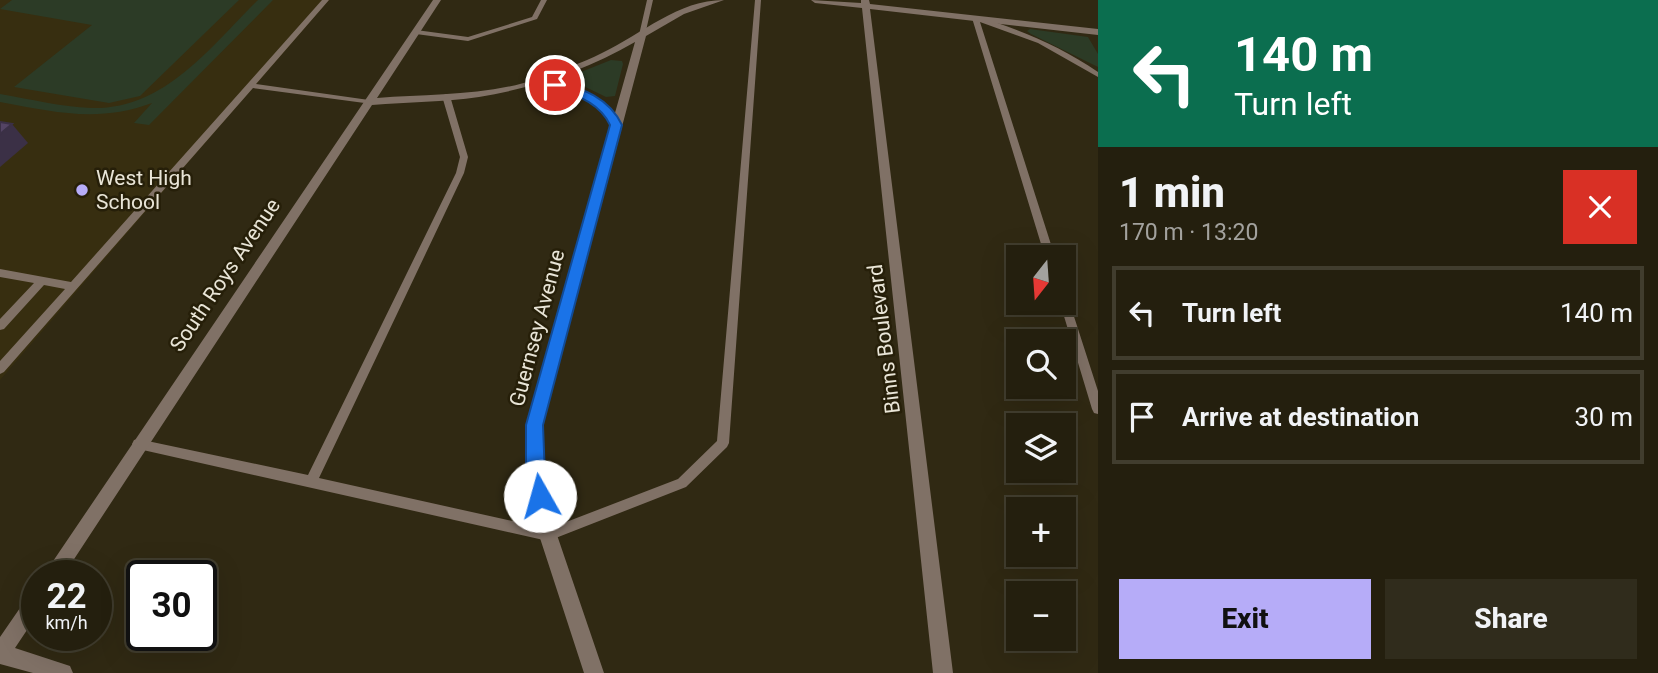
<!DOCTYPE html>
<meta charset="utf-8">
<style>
:root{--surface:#241f0e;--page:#302c1c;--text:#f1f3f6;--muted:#a3a29e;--line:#413d2e;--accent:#b6acf8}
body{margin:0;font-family:Roboto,sans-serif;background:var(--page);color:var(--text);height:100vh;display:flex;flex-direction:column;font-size:26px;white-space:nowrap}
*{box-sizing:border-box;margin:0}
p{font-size:23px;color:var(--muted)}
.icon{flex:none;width:38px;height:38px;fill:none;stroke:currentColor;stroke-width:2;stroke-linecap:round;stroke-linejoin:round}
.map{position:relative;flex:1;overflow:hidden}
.sheet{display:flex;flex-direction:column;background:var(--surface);width:560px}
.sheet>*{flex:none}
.guide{background:#0b6e4f;color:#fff;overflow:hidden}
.needle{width:46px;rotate:197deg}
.controls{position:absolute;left:1006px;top:245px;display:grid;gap:14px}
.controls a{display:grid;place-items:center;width:70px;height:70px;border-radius:0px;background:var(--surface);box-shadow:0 7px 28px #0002,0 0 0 2px var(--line);font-size:35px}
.speed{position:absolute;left:21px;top:560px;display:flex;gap:14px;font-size:35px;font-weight:700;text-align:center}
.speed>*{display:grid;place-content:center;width:91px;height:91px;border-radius:50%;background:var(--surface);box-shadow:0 7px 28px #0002,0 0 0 2px var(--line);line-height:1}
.speed small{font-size:18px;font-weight:400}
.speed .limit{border:4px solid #111;border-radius:10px;background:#fff;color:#111}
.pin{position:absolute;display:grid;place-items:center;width:60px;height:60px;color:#fff;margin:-30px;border:4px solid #fff;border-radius:50%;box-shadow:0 2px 7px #0007}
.me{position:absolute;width:77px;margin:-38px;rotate:353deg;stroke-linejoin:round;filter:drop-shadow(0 0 5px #0008)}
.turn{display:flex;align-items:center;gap:24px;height:147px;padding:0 21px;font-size:32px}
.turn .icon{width:91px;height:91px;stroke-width:2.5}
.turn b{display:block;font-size:49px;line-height:60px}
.round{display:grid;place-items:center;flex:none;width:74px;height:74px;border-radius:0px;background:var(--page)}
.summary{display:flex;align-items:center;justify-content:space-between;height:119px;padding:0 21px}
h1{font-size:42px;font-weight:800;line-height:52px}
.button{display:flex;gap:14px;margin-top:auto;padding:14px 21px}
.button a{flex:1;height:80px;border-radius:0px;background:var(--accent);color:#111;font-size:28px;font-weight:800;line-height:80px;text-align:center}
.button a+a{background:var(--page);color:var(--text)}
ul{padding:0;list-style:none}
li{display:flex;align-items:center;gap:21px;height:94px;margin:0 14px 10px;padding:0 7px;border:4px solid var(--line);border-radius:0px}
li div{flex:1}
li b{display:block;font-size:26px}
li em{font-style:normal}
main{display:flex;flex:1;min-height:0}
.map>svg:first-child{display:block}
.built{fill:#372e10}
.green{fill:#2c3b26}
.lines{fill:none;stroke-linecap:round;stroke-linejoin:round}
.service{fill:#807166;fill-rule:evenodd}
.minor{fill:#807166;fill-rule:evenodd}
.shaded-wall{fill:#3b3046}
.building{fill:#544464;stroke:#3b3046;stroke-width:2}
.route{fill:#1a73e8;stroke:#114b97;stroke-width:2}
.poi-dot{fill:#b6acf8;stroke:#261f09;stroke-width:2.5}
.labels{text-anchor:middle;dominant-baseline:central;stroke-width:5;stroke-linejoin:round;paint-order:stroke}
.poi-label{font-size:21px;fill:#e9e5d7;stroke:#261f09;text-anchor:start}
.street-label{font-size:21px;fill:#e9e5d7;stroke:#261f09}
</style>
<main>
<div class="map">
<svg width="1098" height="673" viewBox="0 0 1098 673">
<rect width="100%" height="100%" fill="#302913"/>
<path class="built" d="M 0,0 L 329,0 L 0,380 Z"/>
<path class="green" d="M 12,0 L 239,0 L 140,96 L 109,103 L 14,87 L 92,25 L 0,9 Z
M 258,0 L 273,0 L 149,125 L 134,123 L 152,103 C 98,123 55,112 0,102 L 0,94 C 30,99 61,107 91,108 C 165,110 210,47 258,0 Z
M 1030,29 L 1088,37 L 1098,54 L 1098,67 L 1031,34 L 1027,31 Z
M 611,60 L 622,61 L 623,64 L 615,96 L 606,97 L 571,80 L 571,76 Z"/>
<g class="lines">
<path class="service" d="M 322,0 L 329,0 L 256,84 L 369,100 L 373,102 L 372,104 L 253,88 L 4,372 L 0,374 L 0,361 L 65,289 L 44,285 L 4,329 L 0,330 L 0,319 L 34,283 L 0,277 L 0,269 L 71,282 Z
M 541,0 L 547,0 L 537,19 L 468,41 L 416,34 L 413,32 L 416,30 L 468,37 L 532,17 Z
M 647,0 L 653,0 L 645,35 L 642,37 L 639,35 Z
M 755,0 L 761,0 L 729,443 L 727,447 L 686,487 L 548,541 L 134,448 L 132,444 L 134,440 L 138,439 L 308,475 L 456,173 L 460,157 L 442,96 L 446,94 L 450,96 L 468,157 L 464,173 L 319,478 L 548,529 L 678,479 L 717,441 Z
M 975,16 C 1019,29 1060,46 1098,72 L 1098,77 L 1038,43 L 980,22 L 1055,257 L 1045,257 L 972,18 Z
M 534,80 C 568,79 603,96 620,125 L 616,128 L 613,127 C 593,94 569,91 534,84 Z
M 1064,297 L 1069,301 L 1098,391 L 1098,414 L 1094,413 L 1092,409 L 1060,303 L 1064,303 Z"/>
<path class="minor" d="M 433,0 L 441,0 L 377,98 C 429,94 487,96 537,79 C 559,71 582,63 602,53 C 642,34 678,0 724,0 L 684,14 L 646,36 L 543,425 L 544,477 L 557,535 L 604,673 L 584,673 L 539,535 L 528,477 L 527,425 L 635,42 C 587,70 534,88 479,97 C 444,102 408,102 372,105 L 63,576 L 43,576 Z
M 811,0 L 861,3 L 861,0 L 869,0 L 870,4 L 1098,29 L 1098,35 L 870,9 L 953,673 L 933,673 L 862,8 L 815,3 Z
M 37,589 L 37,615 L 15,648 L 70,666 L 73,673 L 33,673 L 0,664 L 0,637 L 31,592 Z"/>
</g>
<path class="shaded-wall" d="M 12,124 L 28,143 L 0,167 L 0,134 Z"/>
<path class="building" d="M 0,122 L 12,124 L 0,134 Z"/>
<path class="route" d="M 555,82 C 583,88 609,98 622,125 L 543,425 L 545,477 L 549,496 L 546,503 L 540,506 L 533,503 L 526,477 L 526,425 L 610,125 C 600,103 574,93 551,88 L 550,85 Z"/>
<circle class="poi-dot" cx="82" cy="190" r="7"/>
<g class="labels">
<g class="poi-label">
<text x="96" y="178">West High<tspan x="96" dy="24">School</tspan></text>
</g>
<g class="street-label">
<text transform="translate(225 275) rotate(-56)">South Roys Avenue</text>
<text transform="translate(537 328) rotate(-75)">Guernsey Avenue</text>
<text transform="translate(884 339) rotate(-97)">Binns Boulevard</text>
</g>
</g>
</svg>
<div class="controls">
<a><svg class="needle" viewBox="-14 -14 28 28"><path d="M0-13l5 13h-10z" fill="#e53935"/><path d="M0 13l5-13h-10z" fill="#a3a29e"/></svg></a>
<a><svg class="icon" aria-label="search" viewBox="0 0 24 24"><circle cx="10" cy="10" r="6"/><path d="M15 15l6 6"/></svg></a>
<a><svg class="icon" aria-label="layers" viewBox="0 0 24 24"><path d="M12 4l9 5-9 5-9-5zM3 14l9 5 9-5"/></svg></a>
<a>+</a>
<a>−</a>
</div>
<div class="speed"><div>22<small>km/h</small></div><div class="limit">30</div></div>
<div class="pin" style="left:555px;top:85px;background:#d93025"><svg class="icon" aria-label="arrive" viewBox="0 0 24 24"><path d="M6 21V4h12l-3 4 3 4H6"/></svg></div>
<svg class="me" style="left:540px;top:496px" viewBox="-20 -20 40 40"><circle r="19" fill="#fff"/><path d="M0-13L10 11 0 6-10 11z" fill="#1a73e8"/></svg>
</div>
<section class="sheet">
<div class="guide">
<div class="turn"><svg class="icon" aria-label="left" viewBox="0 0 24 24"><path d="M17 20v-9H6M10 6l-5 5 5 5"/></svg><div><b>140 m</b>Turn left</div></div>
</div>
<div class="summary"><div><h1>1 min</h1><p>170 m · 13:20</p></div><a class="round" style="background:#d93025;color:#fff"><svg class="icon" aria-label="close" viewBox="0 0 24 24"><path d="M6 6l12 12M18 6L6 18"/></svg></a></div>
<ul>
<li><svg class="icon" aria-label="left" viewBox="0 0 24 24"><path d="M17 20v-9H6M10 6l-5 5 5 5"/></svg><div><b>Turn left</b></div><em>140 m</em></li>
<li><svg class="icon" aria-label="arrive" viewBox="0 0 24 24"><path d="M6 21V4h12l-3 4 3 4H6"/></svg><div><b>Arrive at destination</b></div><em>30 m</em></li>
</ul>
<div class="button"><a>Exit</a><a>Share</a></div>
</section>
</main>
